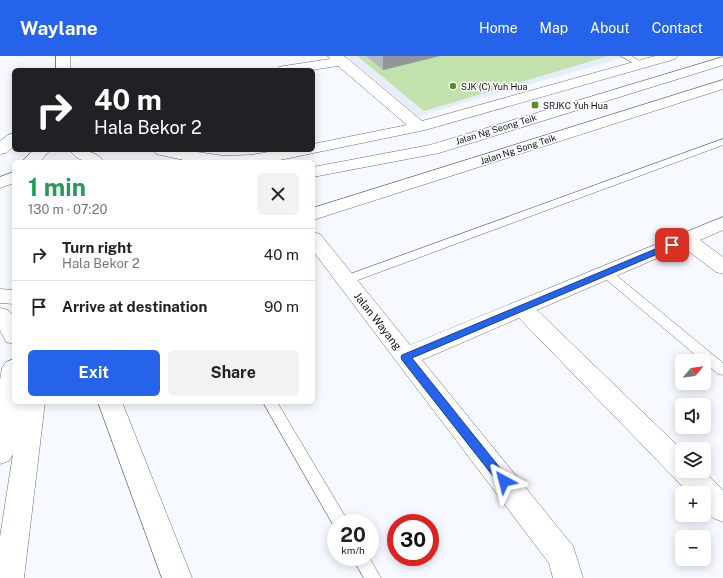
<!DOCTYPE html>
<meta charset="utf-8">
<style>
:root{--surface:#fff;--page:#f2f2f2;--text:#222;--muted:#767676;--line:#e0e0e0;--accent:#2563eb}
body{margin:0;font-family:"Public Sans",sans-serif;background:var(--page);color:var(--text);height:100vh;display:flex;flex-direction:column;font-size:15px;white-space:nowrap}
*{box-sizing:border-box;margin:0}
p{font-size:13px;color:var(--muted)}
.icon{flex:none;width:22px;height:22px;fill:none;stroke:currentColor;stroke-width:2;stroke-linecap:round;stroke-linejoin:round}
.map{position:relative;flex:1;overflow:hidden}
.details{position:absolute;left:12px;top:104px;width:303px;height:244px;display:flex;flex-direction:column;background:var(--surface);border-radius:6px;box-shadow:0 2px 10px #0003}
.details>*{flex:none}
.hud{position:absolute;left:12px;top:12px;width:303px;height:84px;border-radius:6px;box-shadow:0 2px 10px #0003;background:#202124;color:#fff;overflow:hidden}
.needle{width:26px;rotate:61deg}
.fabs{position:absolute;left:675px;top:298px;display:grid;gap:8px}
.fabs a{display:grid;place-items:center;width:36px;height:36px;border-radius:6px;background:var(--surface);box-shadow:0 2px 10px #0003;font-size:20px}
.speed{position:absolute;left:327px;top:458px;display:flex;gap:8px;font-size:20px;font-weight:700;text-align:center}
.speed>*{display:grid;place-content:center;width:52px;height:52px;border-radius:50%;background:var(--surface);box-shadow:0 2px 10px #0003;line-height:1}
.speed small{font-size:10px;font-weight:400}
.speed .limit{border:6px solid #d22;background:#fff;color:#111}
.pin{position:absolute;display:grid;place-items:center;width:34px;height:34px;color:#fff;margin:-17px;border-radius:8px;box-shadow:0 2px 6px #0006}
.me{position:absolute;width:44px;margin:-22px;rotate:322deg;stroke-linejoin:round;filter:drop-shadow(0 0 3px #0008)}
.turn{display:flex;align-items:center;gap:14px;height:84px;padding:0 16px;font-size:18px}
.turn .icon{width:52px;height:52px;stroke-width:2.5}
.turn b{display:block;font-size:28px;line-height:34px}
.round{display:grid;place-items:center;flex:none;width:42px;height:42px;border-radius:6px;background:var(--page)}
.headline{display:flex;align-items:center;justify-content:space-between;height:68px;padding:0 16px}
h1{font-size:24px;font-weight:700;line-height:30px;color:#1e9e55}
.cta{display:flex;gap:8px;margin-top:auto;padding:8px 16px}
.cta a{flex:1;height:46px;border-radius:6px;background:var(--accent);color:#fff;font-size:16px;font-weight:700;line-height:46px;text-align:center}
.cta a+a{background:var(--page);color:var(--text)}
ul{padding:0;list-style:none}
li{display:flex;align-items:center;gap:12px;height:52px;padding:0 16px;border-top:1px solid var(--line)}
li div{flex:1}
li b{display:block;font-size:15px}
li em{font-style:normal}
header{display:flex;align-items:center;gap:24px;box-sizing:border-box;height:56px;padding:0 20px;background:var(--accent);color:#fff}
header strong{font-size:19px}
nav{display:flex;gap:22px;margin-inline-start:auto;font-size:14px}
.map>svg:first-child{display:block}
.built{fill:#e7ecfb}
.green{fill:#c1e2ad}
.lines{fill:none;stroke-linecap:round;stroke-linejoin:round}
.lane-casing{stroke:#6b6d74;stroke-width:1}
.street-casing{stroke:#6b6d74;stroke-width:1}
.secondary-casing{stroke:#6b6d74;stroke-width:1}
.lane{fill:#fff;fill-rule:evenodd}
.street{fill:#fff;fill-rule:evenodd}
.secondary{fill:#fff;fill-rule:evenodd}
.wall{fill:#b5b7be}
.shaded-wall{fill:#93959b}
.route{fill:#2563eb;stroke:#184099}
.poi-dot{fill:#568d28;stroke:#fff;stroke-width:1.5}
.labels{text-anchor:middle;dominant-baseline:central;stroke-width:3;stroke-linejoin:round;paint-order:stroke}
.far-poi-label{font-size:9px;fill:#0d0e11;stroke:#fff;text-anchor:start}
.far-street-label{font-size:9px;fill:#0d0e11;stroke:#fff}
.street-label{font-size:11px;fill:#0d0e11;stroke:#fff}
</style>
<header>
<strong>Waylane</strong>
<nav><a>Home</a><a>Map</a><a>About</a><a>Contact</a></nav>
</header>
<div class="map">
<svg width="723" height="522" viewBox="0 0 723 522">
<rect width="100%" height="100%" fill="#f6f9ff"/>
<path class="built" d="M 347,0 L 629,0 L 418,60 Z"/>
<path class="green" d="M 357,0 L 608,0 L 424,55 Z"/>
<g class="lines">
<defs>
<path id="lane" d="M 621,0 L 631,0 L 645,8 L 641,10 L 638,10 Z
M 723,83 L 723,89 L 350,227 L 342,227 L 340,224 L 342,221 Z
M 606,213 L 610,214 L 723,307 L 723,319 L 718,318 L 602,220 L 600,217 L 602,214 Z
M 263,346 L 277,346 L 349,467 L 336,467 L 335,472 Z
M 352,501 L 369,501 L 381,522 L 364,522 Z"/>
<path id="street" d="M 328,0 L 343,0 L 347,2 L 422,65 L 655,0 L 677,0 L 675,3 L 425,74 L 270,106 L 193,106 L 156,98 L 154,94 L 184,94 L 224,100 L 251,99 L 280,94 L 313,94 L 313,88 L 407,69 L 338,10 L 311,14 L 277,14 L 279,11 L 284,10 L 330,3 Z
M 723,24 L 723,33 L 313,164 L 313,152 Z
M 14,77 L 14,90 L 6,97 L 0,98 L 0,85 L 8,79 Z
M 723,161 L 723,174 L 700,184 L 723,201 L 723,218 L 716,216 L 683,191 L 537,254 L 682,394 L 682,415 L 703,415 L 723,434 L 723,466 L 713,462 L 704,453 L 704,437 L 689,437 L 519,262 L 422,304 L 573,490 L 583,522 L 553,522 L 549,507 L 313,195 L 313,176 L 320,178 L 410,289 Z
M 98,346 L 122,346 L 192,522 L 162,522 Z"/>
<path id="secondary" d="M 56,0 L 70,0 L 70,14 L 56,14 Z
M 723,1 L 723,9 L 439,97 L 313,121 L 313,111 L 430,89 Z
M 33,94 L 50,94 L 40,106 L 22,106 Z
M 70,94 C 82,94 96,94 104,106 C 90,106 78,107 70,94 Z
M 14,116 L 14,127 L 0,132 L 0,121 Z
M 0,233 L 14,234 L 14,248 L 0,247 Z
M 0,252 L 8,254 L 14,260 L 14,288 L 6,286 L 0,274 Z
M 14,303 L 14,346 L 45,346 L 24,522 L 0,522 L 0,481 L 13,398 L 9,405 L 0,408 L 0,324 L 2,312 L 6,306 Z"/>
</defs>
<use href="#lane" class="lane-casing"/>
<use href="#street" class="street-casing"/>
<use href="#secondary" class="secondary-casing"/>
<use href="#lane" class="lane"/>
<use href="#street" class="street"/>
<use href="#secondary" class="secondary"/>
</g>
<path class="wall" d="M 366,0 L 440,0 L 383,14 Z"/>
<path class="shaded-wall" d="M 383,0 L 440,0 L 383,14 Z"/>
<path class="route" d="M 672,186 L 676,189 L 674,191 L 412,302 L 508,422 L 509,425 L 508,429 L 504,430 L 500,429 L 402,304 L 401,301 L 402,299 Z"/>
<g class="poi-dot">
<circle cx="453" cy="30" r="4"/>
<rect x="531" y="45" width="8" height="8" rx="2"/>
</g>
<g class="labels">
<g class="far-poi-label">
<text x="461" y="30">SJK (C) Yuh Hua</text>
<text x="543" y="49">SRJKC Yuh Hua</text>
</g>
<g class="far-street-label">
<text transform="translate(496 73) rotate(-17)">Jalan Ng Seong Teik</text>
<text transform="translate(518 93) rotate(-18)">Jalan Ng Song Teik</text>
</g>
<g class="street-label">
<text transform="translate(378 265) rotate(52)">Jalan Wayang</text>
</g>
</g>
</svg>
<div class="fabs">
<a><svg class="needle" viewBox="-14 -14 28 28"><path d="M0-13l5 13h-10z" fill="#e53935"/><path d="M0 13l5-13h-10z" fill="#767676"/></svg></a>
<a><svg class="icon" aria-label="sound" viewBox="0 0 24 24"><path d="M4 9h4l5-4v14l-5-4H4zM17 9q2 3 0 6"/></svg></a>
<a><svg class="icon" aria-label="layers" viewBox="0 0 24 24"><path d="M12 4l9 5-9 5-9-5zM3 14l9 5 9-5"/></svg></a>
<a>+</a>
<a>−</a>
</div>
<div class="speed"><div>20<small>km/h</small></div><div class="limit">30</div></div>
<div class="pin" style="left:672px;top:189px;background:#d93025"><svg class="icon" aria-label="arrive" viewBox="0 0 24 24"><path d="M6 21V4h12l-3 4 3 4H6"/></svg></div>
<svg class="me" style="left:504px;top:425px" viewBox="-20 -20 40 40"><path d="M0-17L14 15 0 8-14 15z" fill="#2563eb" stroke="#fff" stroke-width="4"/></svg>
<div class="hud">
<div class="turn"><svg class="icon" aria-label="right" viewBox="0 0 24 24"><path d="M7 20v-9h11M14 6l5 5-5 5"/></svg><div><b>40 m</b>Hala Bekor 2</div></div>
</div>
<section class="details">
<div class="headline"><div><h1>1 min</h1><p>130 m · 07:20</p></div><a class="round"><svg class="icon" aria-label="close" viewBox="0 0 24 24"><path d="M6 6l12 12M18 6L6 18"/></svg></a></div>
<ul>
<li><svg class="icon" aria-label="right" viewBox="0 0 24 24"><path d="M7 20v-9h11M14 6l5 5-5 5"/></svg><div><b>Turn right</b><p>Hala Bekor 2</p></div><em>40 m</em></li>
<li><svg class="icon" aria-label="arrive" viewBox="0 0 24 24"><path d="M6 21V4h12l-3 4 3 4H6"/></svg><div><b>Arrive at destination</b></div><em>90 m</em></li>
</ul>
<div class="cta"><a>Exit</a><a>Share</a></div>
</section>
</div>
